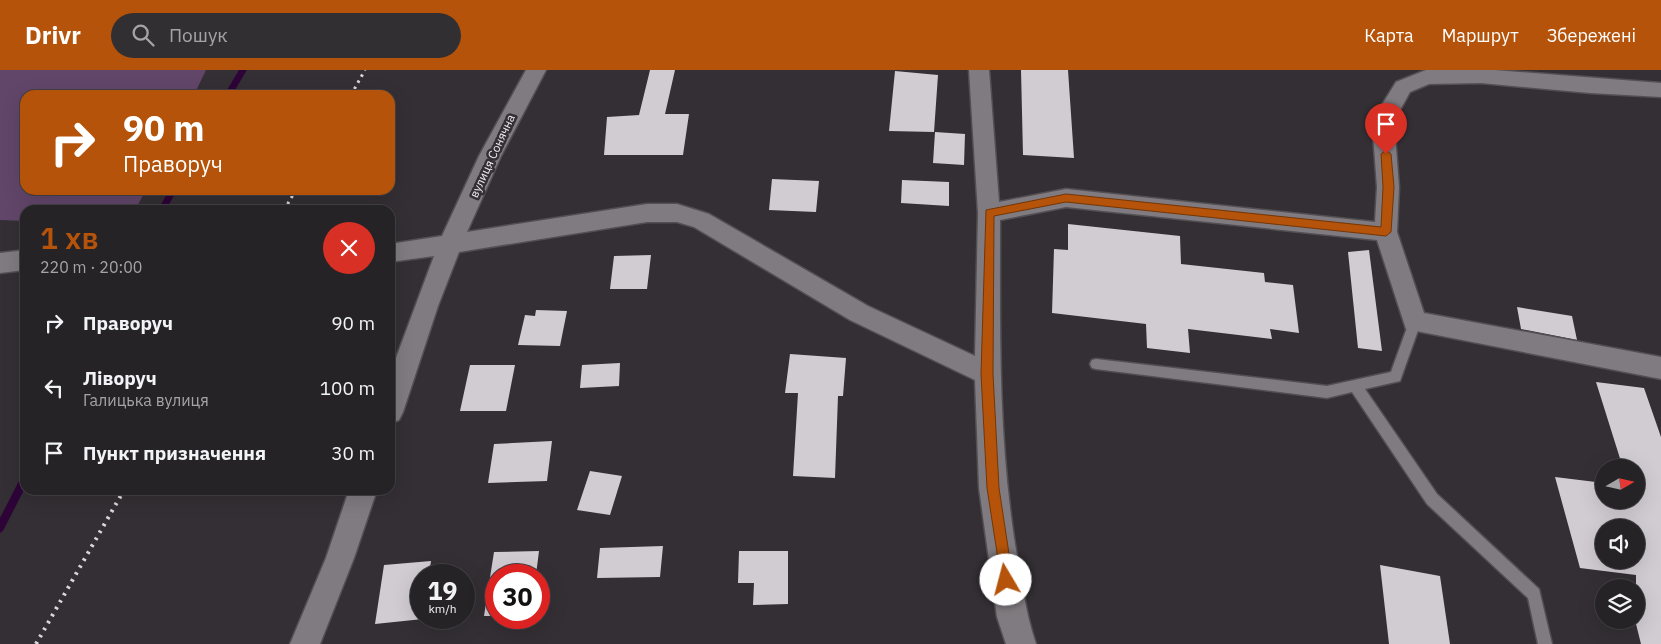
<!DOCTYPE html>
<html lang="uk">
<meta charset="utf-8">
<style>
:root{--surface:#262327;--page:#322f33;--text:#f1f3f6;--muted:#a4a4a7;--line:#424044;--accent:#b45309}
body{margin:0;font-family:"IBM Plex Sans",sans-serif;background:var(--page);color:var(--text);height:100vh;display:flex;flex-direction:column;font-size:19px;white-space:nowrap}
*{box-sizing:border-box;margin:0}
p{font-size:16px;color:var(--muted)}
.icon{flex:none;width:28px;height:28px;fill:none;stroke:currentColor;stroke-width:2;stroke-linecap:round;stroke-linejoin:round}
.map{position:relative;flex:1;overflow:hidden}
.drawer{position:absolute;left:20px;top:135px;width:375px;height:290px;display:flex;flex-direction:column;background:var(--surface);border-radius:15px;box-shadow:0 5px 20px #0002,0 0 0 1px var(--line)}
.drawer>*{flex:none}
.hud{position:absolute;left:20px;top:20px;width:375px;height:105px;border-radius:15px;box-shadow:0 5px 20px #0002,0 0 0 1px var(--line);background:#b45309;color:#fff;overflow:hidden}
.needle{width:32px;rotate:81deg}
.tools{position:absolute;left:1595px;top:389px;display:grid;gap:10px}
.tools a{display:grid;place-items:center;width:50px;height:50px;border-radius:50%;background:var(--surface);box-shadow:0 5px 20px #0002,0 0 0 1px var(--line);font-size:25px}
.speed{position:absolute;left:410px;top:494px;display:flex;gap:10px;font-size:25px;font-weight:700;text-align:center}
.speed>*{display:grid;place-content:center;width:65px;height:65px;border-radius:50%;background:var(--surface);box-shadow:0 5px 20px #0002,0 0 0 1px var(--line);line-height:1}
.speed small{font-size:12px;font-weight:400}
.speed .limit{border:8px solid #d22;background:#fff;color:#111}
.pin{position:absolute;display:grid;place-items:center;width:42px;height:42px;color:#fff;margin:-51px -21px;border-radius:50% 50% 50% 0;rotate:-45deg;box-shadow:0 0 5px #0007}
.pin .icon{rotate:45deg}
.me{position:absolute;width:55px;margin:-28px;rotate:352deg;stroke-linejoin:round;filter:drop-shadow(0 0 4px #0008)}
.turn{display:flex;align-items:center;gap:18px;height:105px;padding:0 20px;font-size:22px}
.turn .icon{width:65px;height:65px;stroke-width:2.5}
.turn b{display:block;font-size:35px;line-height:42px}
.round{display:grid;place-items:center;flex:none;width:52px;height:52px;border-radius:26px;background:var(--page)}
.head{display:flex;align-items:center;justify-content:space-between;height:85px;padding:0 20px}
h1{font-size:30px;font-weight:600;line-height:38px;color:var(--accent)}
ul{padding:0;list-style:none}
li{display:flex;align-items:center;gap:15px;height:65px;padding:0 20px}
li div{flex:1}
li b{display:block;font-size:19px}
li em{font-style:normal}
header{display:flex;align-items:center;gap:30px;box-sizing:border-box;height:70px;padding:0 25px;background:var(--accent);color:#fff}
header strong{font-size:24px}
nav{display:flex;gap:28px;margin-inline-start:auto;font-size:18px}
.search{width:350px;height:45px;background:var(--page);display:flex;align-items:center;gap:12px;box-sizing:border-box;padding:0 18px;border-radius:28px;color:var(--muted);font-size:19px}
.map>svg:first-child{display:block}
.green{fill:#62466a}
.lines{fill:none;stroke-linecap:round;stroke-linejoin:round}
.stream{fill:#2e0438;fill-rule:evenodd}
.building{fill:#d1ccd2;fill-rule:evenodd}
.lane-casing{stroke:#524f52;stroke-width:3}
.street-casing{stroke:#524f52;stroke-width:3}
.lane{fill:#7f7b80;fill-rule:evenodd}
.street{fill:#7f7b80;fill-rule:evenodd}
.rail-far1{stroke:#dad7db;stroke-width:3;stroke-dasharray:2.5 4.5;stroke-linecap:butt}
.rail{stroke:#dad7db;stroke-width:4;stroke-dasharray:2.5 5.5;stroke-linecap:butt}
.route{fill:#b45309;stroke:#753606}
.labels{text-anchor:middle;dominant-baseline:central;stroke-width:5;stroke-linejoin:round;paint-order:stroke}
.street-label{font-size:12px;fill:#f0edf0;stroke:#332f34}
</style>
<header>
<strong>Drivr</strong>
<div class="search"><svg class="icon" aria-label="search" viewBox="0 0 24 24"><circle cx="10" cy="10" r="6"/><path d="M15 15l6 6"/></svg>Пошук</div>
<nav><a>Карта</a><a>Маршрут</a><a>Збережені</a></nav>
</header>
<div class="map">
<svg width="1661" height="574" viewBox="0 0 1661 574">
<rect width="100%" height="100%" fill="#332f34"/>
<path class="green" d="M 0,0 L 206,0 L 194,25 L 25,25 L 25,120 L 146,120 L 135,140 L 25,140 L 25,151 L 0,150 Z"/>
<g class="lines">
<path class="stream" d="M 239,0 L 247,0 L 232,25 L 224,25 Z
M 169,120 L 177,120 L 166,140 L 158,140 Z
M 25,404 L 25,418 L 3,461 L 0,463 L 0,448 L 22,405 Z"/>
</g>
<path class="building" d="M 650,0 L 675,0 L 665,44 L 689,44 L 683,85 L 604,85 L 607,47 L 639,45 Z
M 1021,0 L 1068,0 L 1074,88 L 1023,85 Z
M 895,1 L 938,5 L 934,62 L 889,61 Z
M 935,62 L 965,64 L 964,95 L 933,93 Z
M 772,109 L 819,111 L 816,142 L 769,140 Z
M 902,110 L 949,112 L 949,136 L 901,133 Z
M 1068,154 L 1180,166 L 1181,194 L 1264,203 L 1265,212 L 1293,215 L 1299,263 L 1270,259 L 1272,269 L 1188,259 L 1190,283 L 1147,278 L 1146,254 L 1052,243 L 1054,179 L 1068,180 Z
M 1369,180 L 1382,281 L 1358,278 L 1348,182 Z
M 651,185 L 647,219 L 610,219 L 614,186 Z
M 1517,237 L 1572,246 L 1577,270 L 1521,259 Z
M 536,240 L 567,241 L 560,276 L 518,275 L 525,245 L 535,246 Z
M 790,284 L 846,288 L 843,326 L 838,326 L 835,408 L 793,406 L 798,323 L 785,323 Z
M 620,293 L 619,316 L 580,318 L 582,295 Z
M 470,295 L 515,295 L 506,341 L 460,341 Z
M 1596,312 L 1644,318 L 1661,367 L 1661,574 L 1641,574 L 1636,554 L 1636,505 L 1580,498 L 1555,407 L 1604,413 L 1604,430 L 1636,430 L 1636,398 L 1623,398 ZM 1604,458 L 1636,458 L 1636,490 L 1604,490 Z
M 552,371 L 547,411 L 488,413 L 494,374 Z
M 590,401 L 622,406 L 610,445 L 577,440 Z
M 663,476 L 660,507 L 597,508 L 600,478 Z
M 539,481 L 536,505 L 496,505 L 496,546 L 484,546 L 494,482 Z
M 739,481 L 788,481 L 788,534 L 753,535 L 754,513 L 738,513 Z
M 431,491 L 429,505 L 421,505 L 421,548 L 423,549 L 375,554 L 384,495 Z
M 1380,495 L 1440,506 L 1450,574 L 1389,574 Z"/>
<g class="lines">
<defs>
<path id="lane" d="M 1415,247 L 1419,248 L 1421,252 L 1400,311 L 1365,319 L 1437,424 L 1539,519 L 1552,574 L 1538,574 L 1528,528 L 1427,434 L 1352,322 L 1327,328 L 1096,299 L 1092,298 L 1090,294 L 1092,290 L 1096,289 L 1327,316 L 1391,302 L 1409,252 L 1411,248 Z"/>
<path id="street" d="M 526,0 L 546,0 L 501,86 L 467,162 L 647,134 L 677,134 L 709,144 L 868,236 L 975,286 L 978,143 L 969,0 L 989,0 L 999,132 L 1066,119 L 1375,152 L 1377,117 L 1372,51 L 1396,12 L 1426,0 L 1495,0 L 1661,13 L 1661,27 L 1590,23 L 1481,13 L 1429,14 L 1410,22 L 1394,51 L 1399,117 L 1397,162 L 1424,243 L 1661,287 L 1661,309 L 1406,259 L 1377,170 L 1066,137 L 1000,150 C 1000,260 998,365 1015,474 C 1021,508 1025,541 1036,574 L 1006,574 L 997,547 L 979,418 L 975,310 L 850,250 L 694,157 L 677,152 L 647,152 L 459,182 L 438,236 L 403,342 L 399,350 L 390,354 L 390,304 L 434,186 L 390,192 L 390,174 L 442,166 L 479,86 Z
M 25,180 L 25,200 L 0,203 L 0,183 Z
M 349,420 L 377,420 L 354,488 L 320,574 L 290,574 L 326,488 Z"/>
</defs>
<use href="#lane" class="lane-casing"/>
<use href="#street" class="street-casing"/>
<use href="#lane" class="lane"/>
<use href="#street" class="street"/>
<path class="rail-far1" d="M 351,25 L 365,0
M 284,140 L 296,120"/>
<path class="rail" d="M 36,574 L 124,420"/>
</g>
<path class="route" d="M 1386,80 L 1391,84 L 1394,117 L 1391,162 L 1386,166 L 1066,132 L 994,146 L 993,304 L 999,418 L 1013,510 L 1011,515 L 1006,517 L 1002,515 L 987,418 L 981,304 L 986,140 L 1066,124 L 1381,157 L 1383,117 L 1381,84 Z"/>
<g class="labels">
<g class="street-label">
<text transform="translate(492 86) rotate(-65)">вулиця Сонячна</text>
</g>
</g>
</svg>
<div class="tools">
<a><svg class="needle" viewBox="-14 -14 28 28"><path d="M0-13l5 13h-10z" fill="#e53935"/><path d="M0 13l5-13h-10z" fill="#a4a4a7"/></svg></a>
<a><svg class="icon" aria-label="sound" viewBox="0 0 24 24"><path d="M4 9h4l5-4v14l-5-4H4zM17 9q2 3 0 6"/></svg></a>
<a><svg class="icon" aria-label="layers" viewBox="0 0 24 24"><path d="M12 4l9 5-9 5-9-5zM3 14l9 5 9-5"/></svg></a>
</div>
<div class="speed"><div>19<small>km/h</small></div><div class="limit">30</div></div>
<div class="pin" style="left:1386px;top:84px;background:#d93025"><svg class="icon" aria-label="arrive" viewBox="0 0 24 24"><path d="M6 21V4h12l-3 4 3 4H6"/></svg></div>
<svg class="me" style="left:1006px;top:510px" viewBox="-20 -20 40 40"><circle r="19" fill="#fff"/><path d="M0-13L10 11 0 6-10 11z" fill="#b45309"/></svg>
<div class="hud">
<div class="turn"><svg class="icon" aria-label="right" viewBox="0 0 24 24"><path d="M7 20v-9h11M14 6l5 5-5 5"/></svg><div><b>90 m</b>Праворуч</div></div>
</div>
<section class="drawer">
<div class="head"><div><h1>1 хв</h1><p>220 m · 20:00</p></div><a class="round" style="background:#d93025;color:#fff"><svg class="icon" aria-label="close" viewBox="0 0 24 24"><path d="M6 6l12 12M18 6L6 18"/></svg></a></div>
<ul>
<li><svg class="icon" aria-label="right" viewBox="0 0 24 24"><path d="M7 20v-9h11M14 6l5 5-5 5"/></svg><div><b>Праворуч</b></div><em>90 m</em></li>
<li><svg class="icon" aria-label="left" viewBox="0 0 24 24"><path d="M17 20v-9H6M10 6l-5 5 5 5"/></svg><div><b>Ліворуч</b><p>Галицька вулиця</p></div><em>100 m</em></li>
<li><svg class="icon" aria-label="arrive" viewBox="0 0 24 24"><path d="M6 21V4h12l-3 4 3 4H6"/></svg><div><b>Пункт призначення</b></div><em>30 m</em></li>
</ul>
</section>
</div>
